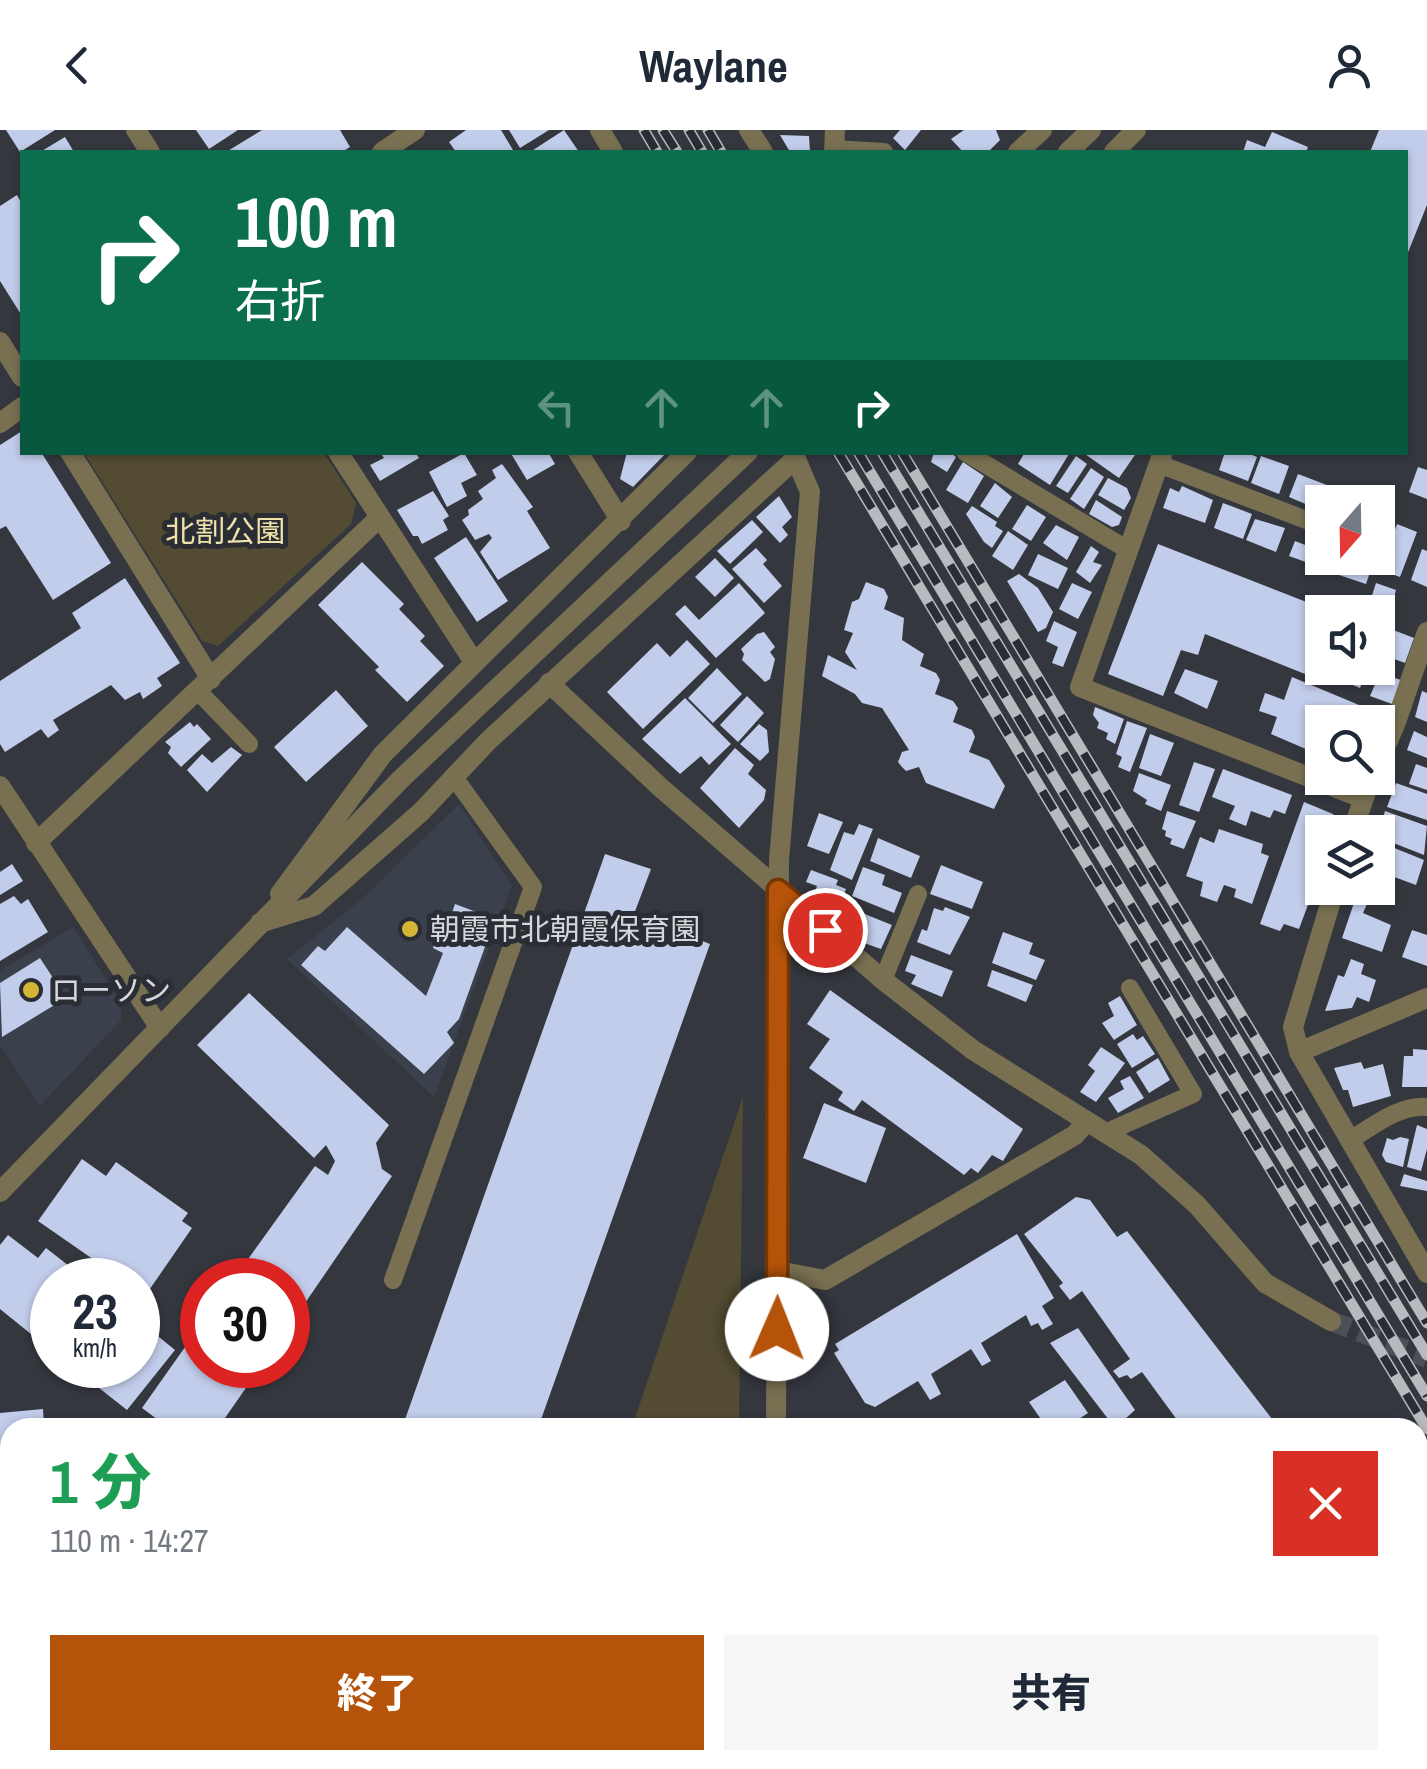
<!DOCTYPE html>
<html lang="ja">
<meta charset="utf-8">
<style>
:root{--surface:#fff;--page:#f6f6f7;--text:#1f2937;--muted:#747a83;--accent:#b45309}
body{margin:0;font-family:"Archivo Narrow","Noto Sans JP",sans-serif;background:var(--page);color:var(--text);height:100vh;display:flex;flex-direction:column;font-size:38px;white-space:nowrap}
*{box-sizing:border-box;margin:0}
p{font-size:32px;color:var(--muted)}
.icon{flex:none;width:55px;height:55px;fill:none;stroke:currentColor;stroke-width:2;stroke-linecap:round;stroke-linejoin:round}
.map{position:relative;flex:1;overflow:hidden}
.side{position:absolute;left:0px;top:1288px;width:1428px;height:352px;display:flex;flex-direction:column;background:var(--surface);border-radius:30px 30px 0 0;box-shadow:0 2px 8px #0004}
.side>*{flex:none}
.guide{position:absolute;left:20px;top:20px;width:1388px;height:305px;border-radius:0px;box-shadow:0 2px 8px #0004;background:#0b6e4f;color:#fff;overflow:hidden}
.needle{width:65px;rotate:200deg}
.tools{position:absolute;left:1305px;top:355px;display:grid;gap:20px}
.tools a{display:grid;place-items:center;width:90px;height:90px;border-radius:0px;background:var(--surface);box-shadow:0 2px 8px #0004;font-size:50px}
.speed{position:absolute;left:30px;top:1128px;display:flex;gap:20px;font-size:50px;font-weight:700;text-align:center}
.speed>*{display:grid;place-content:center;width:130px;height:130px;border-radius:50%;background:var(--surface);box-shadow:0 2px 8px #0004;line-height:1}
.speed small{font-size:25px;font-weight:400}
.speed .limit{border:15px solid #d22;background:#fff;color:#111}
.pin{position:absolute;display:grid;place-items:center;width:85px;height:85px;color:#fff;margin:-42px;border:5px solid #fff;border-radius:50%;box-shadow:0 2px 10px #0007}
.me{position:absolute;width:110px;margin:-55px;rotate:1deg;stroke-linejoin:round;filter:drop-shadow(0 0 8px #0008)}
.turn{display:flex;align-items:center;gap:35px;height:210px;padding:0 50px;font-size:45px}
.turn .icon{width:130px;height:130px;stroke-width:2.5}
.turn b{display:block;font-size:70px;line-height:85px}
.lanes{display:flex;align-items:center;height:95px;padding:0 50px;background:#0003;justify-content:center;gap:50px;direction:ltr}
.lanes .off{opacity:.35}
.round{display:grid;place-items:center;flex:none;width:105px;height:105px;border-radius:0px;background:var(--page)}
.overview{display:flex;align-items:center;justify-content:space-between;height:170px;padding:0 50px}
h1{font-size:60px;font-weight:800;line-height:75px;color:#1e9e55}
.cta{display:flex;gap:20px;margin-top:auto;padding:20px 50px}
.cta a{flex:1;height:115px;border-radius:0px;background:var(--accent);color:#fff;font-size:40px;font-weight:800;line-height:115px;text-align:center}
.cta a+a{background:var(--page);color:var(--text)}
header{display:flex;justify-content:space-between;align-items:center;height:130px;padding:0 50px;background:var(--surface);font-size:45px;font-weight:800}
.map>svg:first-child{display:block}
.built{fill:#3b404d}
.green{fill:#534c33}
.building{fill:#c2cdeb}
.lines{fill:none;stroke-linecap:round;stroke-linejoin:round}
.minor-tunnel{stroke:#4c4f56;stroke-width:20;stroke-dasharray:20 10;stroke-linecap:butt}
.service{stroke:#787051;stroke-width:18}
.minor{stroke:#787051;stroke-width:20}
.tertiary{stroke:#787051;stroke-width:20}
.rail-casing{stroke:#b8bac0;stroke-width:11}
.rail{stroke:#2a2d33;stroke-width:8;stroke-dasharray:22;stroke-linecap:butt}
.route-casing{stroke:#753606;stroke-width:25}
.route{stroke:#b45309;stroke-width:18}
.poi-dot{fill:#d4b635;stroke:#2a2d33;stroke-width:4}
.labels{text-anchor:middle;dominant-baseline:central;stroke-width:10;stroke-linejoin:round;paint-order:stroke}
.park-label{font-size:30px;fill:#efe1aa;stroke:#2a2d33}
.poi-label{font-size:30px;fill:#d5d7dc;stroke:#2a2d33;text-anchor:start}
</style>
<header><svg class="icon" aria-label="back" viewBox="0 0 24 24"><path d="M15 5l-7 7 7 7"/></svg>Waylane<svg class="icon" aria-label="person" viewBox="0 0 24 24"><circle cx="12" cy="8" r="4"/><path d="M4 21q1-7 8-7t8 7"/></svg></header>
<div class="map">
<svg width="1427" height="1639" viewBox="0 0 1427 1639">
<rect width="100%" height="100%" fill="#34373e"/>
<path class="built" d="M 459,674 L 512,755 L 434,967 L 287,829 L 363,768 Z
M 73,797 L 122,875 L 121,890 L 40,976 L 0,915 L 0,841 Z"/>
<path class="green" d="M 84,323 L 324,323 L 356,373 L 351,394 L 218,516 L 202,511 Z
M 743,967 L 739,1297 L 632,1297 Z
M 548,1630 L 734,1630 L 734,1639 L 563,1639 Z"/>
<path class="building" d="M 6,0 L 55,0 L 20,22 Z
M 196,0 L 238,0 L 209,19 Z
M 262,0 L 340,0 L 350,17 L 342,22 L 226,22 Z
M 466,0 L 501,0 L 513,20 L 456,22 L 449,12 Z
M 509,0 L 549,0 L 520,18 Z
M 564,0 L 579,22 L 530,22 Z
M 900,0 L 921,0 L 905,20 L 893,8 Z
M 964,0 L 996,0 L 1000,10 L 988,22 L 963,22 L 951,9 Z
M 1379,0 L 1427,0 L 1427,75 L 1405,130 L 1405,22 L 1370,22 Z
M 1272,2 L 1308,17 L 1306,22 L 1243,22 L 1247,10 L 1265,17 Z
M 780,5 L 809,6 L 810,22 L 790,22 Z
M 65,7 L 74,22 L 40,22 Z
M 17,65 L 22,74 L 22,186 L 0,151 L 0,76 Z
M 22,301 L 22,322 L 41,322 L 111,433 L 53,470 L 6,396 L 0,399 L 0,315 Z
M 380,322 L 415,322 L 419,328 L 380,351 L 370,335 L 384,328 Z
M 510,322 L 548,322 L 555,334 L 527,350 Z
M 627,322 L 667,322 L 633,357 L 620,349 Z
M 934,322 L 950,322 L 956,327 L 947,342 L 931,332 Z
M 1025,322 L 1066,322 L 1069,324 L 1050,355 L 1018,334 Z
M 1082,322 L 1137,322 L 1119,348 Z
M 1225,322 L 1245,322 L 1257,327 L 1248,351 L 1219,340 Z
M 464,323 L 477,345 L 461,353 L 467,366 L 447,377 L 429,342 Z
M 1076,326 L 1087,334 L 1068,363 L 1056,356 Z
M 1261,326 L 1289,336 L 1279,364 L 1251,353 Z
M 963,332 L 984,346 L 968,373 L 946,360 Z
M 502,334 L 533,377 L 527,381 L 550,418 L 498,450 L 480,422 L 492,408 L 489,404 L 475,410 L 462,390 L 469,385 L 468,380 L 483,369 L 478,361 L 496,348 L 492,340 Z
M 1418,337 L 1427,340 L 1427,369 L 1409,362 Z
M 1091,338 L 1104,347 L 1084,379 L 1070,369 Z
M 1298,344 L 1361,368 L 1359,372 L 1322,372 L 1322,381 L 1289,367 Z
M 1108,348 L 1127,358 L 1131,368 L 1124,380 L 1098,365 Z
M 995,353 L 1012,367 L 998,388 L 980,376 Z
M 1182,356 L 1213,370 L 1205,393 L 1163,378 L 1170,358 L 1179,362 Z
M 433,361 L 449,386 L 443,390 L 448,400 L 422,414 L 418,406 L 413,406 L 397,380 Z
M 779,366 L 792,387 L 782,397 L 788,405 L 780,413 L 756,387 Z
M 1096,370 L 1122,387 L 1119,395 L 1112,397 L 1089,384 Z
M 1223,373 L 1252,384 L 1243,409 L 1214,398 Z
M 1027,375 L 1046,387 L 1031,411 L 1012,399 Z
M 1378,375 L 1392,380 L 1382,409 L 1378,407 Z
M 972,376 L 997,392 L 995,396 L 1003,401 L 992,418 L 984,412 L 966,384 Z
M 1255,389 L 1285,398 L 1276,422 L 1246,410 Z
M 752,390 L 763,402 L 730,434 L 717,421 Z
M 1397,394 L 1417,402 L 1400,447 L 1380,440 Z
M 1056,395 L 1079,407 L 1067,430 L 1043,413 Z
M 1008,401 L 1028,415 L 1013,440 L 992,426 Z
M 466,407 L 508,471 L 477,492 L 434,428 Z
M 1316,409 L 1322,412 L 1322,428 L 1333,428 L 1328,440 L 1289,426 L 1295,411 L 1313,418 Z
M 1158,414 L 1332,482 L 1322,482 L 1322,538 L 1340,538 L 1338,544 L 1319,537 L 1315,548 L 1205,504 L 1198,525 L 1181,520 L 1163,566 L 1108,544 Z
M 1091,416 L 1099,422 L 1093,432 L 1102,435 L 1090,453 L 1076,442 Z
M 756,418 L 767,430 L 763,434 L 782,456 L 764,473 L 732,439 Z
M 1422,419 L 1427,421 L 1427,457 L 1411,450 Z
M 1038,424 L 1068,438 L 1058,459 L 1028,445 Z
M 715,428 L 734,448 L 715,467 L 695,447 Z
M 1352,428 L 1375,428 L 1366,454 L 1336,444 L 1341,429 L 1351,431 Z
M 362,432 L 404,474 L 399,479 L 425,506 L 420,511 L 444,536 L 407,572 L 375,540 L 379,537 L 318,475 Z
M 1019,444 L 1038,458 L 1053,482 L 1046,498 L 1038,502 L 1007,451 Z
M 125,448 L 180,533 L 157,548 L 162,556 L 143,569 L 140,562 L 125,570 L 111,555 L 53,590 L 59,600 L 48,608 L 41,599 L 5,622 L 0,614 L 0,551 L 81,498 L 72,483 Z
M 866,452 L 884,459 L 888,467 L 884,479 L 904,488 L 902,510 L 924,524 L 920,536 L 936,543 L 940,550 L 935,564 L 953,571 L 958,578 L 953,592 L 972,600 L 975,607 L 969,622 L 989,630 L 1005,656 L 994,679 L 926,653 L 919,637 L 906,641 L 902,637 L 898,632 L 902,622 L 909,620 L 882,578 L 862,573 L 855,564 L 822,546 L 828,525 L 857,540 L 845,522 L 853,503 L 844,500 L 852,472 L 859,469 Z
M 739,453 L 765,483 L 716,528 L 675,484 L 685,475 L 699,490 Z
M 1072,453 L 1092,462 L 1078,489 L 1059,479 Z
M 1376,453 L 1396,460 L 1389,486 L 1368,478 Z
M 1054,491 L 1077,502 L 1063,537 L 1052,533 L 1058,517 L 1046,511 Z
M 1378,494 L 1414,508 L 1405,533 L 1378,523 Z
M 764,502 L 775,517 L 770,522 L 775,529 L 770,549 L 765,552 L 742,530 L 744,524 L 741,519 L 757,504 Z
M 687,510 L 710,534 L 643,599 L 607,562 L 657,513 L 670,527 Z
M 717,538 L 742,564 L 713,593 L 688,568 Z
M 1351,538 L 1368,538 L 1360,558 L 1346,552 Z
M 1185,539 L 1218,551 L 1207,579 L 1174,563 Z
M 1380,543 L 1401,550 L 1392,574 L 1370,566 Z
M 1292,547 L 1359,575 L 1352,592 L 1322,592 L 1322,626 L 1271,604 L 1277,587 L 1259,581 L 1265,563 L 1284,570 Z
M 336,560 L 368,596 L 306,652 L 274,617 Z
M 1422,561 L 1427,563 L 1427,592 L 1415,587 Z
M 747,566 L 764,583 L 738,612 L 720,595 Z
M 685,568 L 731,614 L 709,635 L 701,626 L 680,644 L 642,609 Z
M 1095,577 L 1124,589 L 1115,614 L 1106,609 L 1108,603 L 1097,598 L 1099,593 L 1093,585 Z
M 1127,591 L 1147,598 L 1130,642 L 1118,637 L 1122,627 L 1116,624 Z
M 190,592 L 194,597 L 197,594 L 211,609 L 181,637 L 168,623 L 171,617 L 165,612 Z
M 759,594 L 767,600 L 769,622 L 760,631 L 740,614 Z
M 1414,601 L 1427,607 L 1427,628 L 1407,620 Z
M 1150,604 L 1174,613 L 1161,646 L 1139,638 Z
M 231,617 L 242,625 L 207,662 L 187,640 L 202,624 L 212,633 Z
M 735,618 L 754,635 L 748,644 L 766,660 L 764,670 L 739,698 L 700,658 Z
M 1194,632 L 1215,639 L 1199,682 L 1179,675 Z
M 1416,634 L 1427,638 L 1427,660 L 1409,654 Z
M 1223,639 L 1292,665 L 1285,684 L 1274,680 L 1270,688 L 1251,681 L 1246,696 L 1229,689 L 1235,676 L 1212,667 Z
M 1139,643 L 1171,655 L 1161,681 L 1145,674 L 1147,670 L 1133,661 Z
M 1396,653 L 1427,664 L 1427,690 L 1387,677 Z
M 1304,672 L 1333,684 L 1339,692 L 1335,702 L 1322,702 L 1322,737 L 1299,799 L 1284,794 L 1280,801 L 1260,794 Z
M 1167,681 L 1196,691 L 1184,719 L 1170,714 L 1172,709 L 1165,706 L 1166,701 L 1162,699 Z
M 1385,681 L 1427,696 L 1424,725 L 1378,707 Z
M 819,683 L 843,692 L 829,724 L 807,716 Z
M 859,694 L 873,699 L 852,750 L 830,740 L 844,702 L 854,705 Z
M 1219,699 L 1263,714 L 1261,723 L 1269,726 L 1252,774 L 1234,767 L 1236,759 L 1224,755 L 1217,772 L 1200,766 L 1203,752 L 1186,746 L 1200,707 L 1214,713 Z
M 878,708 L 920,726 L 911,748 L 870,731 Z
M 1387,715 L 1424,730 L 1416,755 L 1378,741 L 1378,729 L 1381,731 Z
M 605,724 L 651,739 L 634,784 L 710,814 L 538,1298 L 402,1298 Z
M 12,734 L 23,751 L 0,765 L 0,742 Z
M 941,735 L 983,752 L 972,779 L 930,764 Z
M 863,737 L 885,745 L 882,755 L 902,763 L 894,783 L 852,766 Z
M 811,740 L 838,750 L 836,755 L 846,759 L 840,776 L 814,765 L 817,756 L 806,752 Z
M 14,766 L 21,774 L 28,769 L 48,802 L 0,831 L 0,774 Z
M 1355,770 L 1367,774 L 1363,783 L 1391,795 L 1382,822 L 1342,808 Z
M 455,774 L 495,789 L 459,889 L 447,902 L 454,913 L 424,944 L 301,835 L 318,816 L 325,821 L 347,797 L 426,866 L 443,823 L 433,818 L 445,785 L 451,786 Z
M 847,777 L 892,795 L 881,819 L 864,813 L 867,803 L 841,793 Z
M 945,777 L 970,787 L 950,825 L 917,812 L 922,799 L 927,801 L 934,778 L 943,781 Z
M 1412,800 L 1427,805 L 1427,836 L 1402,827 Z
M 1003,802 L 1033,813 L 1029,824 L 1045,830 L 1036,850 L 992,833 Z
M 911,825 L 953,841 L 942,867 L 911,854 L 916,845 L 905,841 Z
M 40,828 L 66,868 L 2,907 L 0,853 Z
M 1351,829 L 1364,834 L 1361,844 L 1376,850 L 1369,872 L 1357,867 L 1352,878 L 1325,881 L 1338,845 L 1344,847 Z
M 992,840 L 1033,855 L 1026,872 L 987,856 Z
M 830,860 L 1023,999 L 1003,1031 L 992,1025 L 978,1043 L 971,1038 L 964,1045 L 862,970 L 854,981 L 838,970 L 843,962 L 809,938 L 830,909 L 807,894 Z
M 249,863 L 389,995 L 376,1013 L 382,1039 L 392,1046 L 288,1198 L 288,1150 L 233,1150 L 315,1036 L 328,1045 L 335,1031 L 326,1015 L 314,1028 L 197,915 Z
M 1120,866 L 1137,895 L 1114,910 L 1102,893 L 1114,886 L 1108,873 Z
M 1133,904 L 1137,910 L 1143,906 L 1155,924 L 1132,938 L 1117,914 Z
M 1101,917 L 1125,933 L 1096,972 L 1080,962 L 1095,941 L 1088,935 Z
M 1413,919 L 1427,920 L 1427,957 L 1402,957 L 1404,926 L 1413,926 Z
M 1158,928 L 1170,950 L 1149,963 L 1136,942 Z
M 1361,932 L 1364,939 L 1383,934 L 1391,966 L 1353,977 L 1348,960 L 1343,960 L 1334,938 Z
M 1130,946 L 1144,968 L 1118,983 L 1108,968 L 1124,959 L 1120,951 Z
M 824,973 L 886,998 L 866,1053 L 803,1028 Z
M 1417,995 L 1427,999 L 1427,1019 L 1421,1041 L 1407,1037 Z
M 1400,1007 L 1409,1009 L 1403,1037 L 1386,1032 L 1382,1025 L 1387,1008 L 1393,1010 Z
M 82,1029 L 106,1046 L 116,1032 L 188,1083 L 182,1091 L 192,1098 L 145,1166 L 138,1160 L 138,1150 L 123,1150 L 38,1091 Z
M 1404,1044 L 1427,1051 L 1427,1061 L 1400,1056 Z
M 1076,1067 L 1090,1070 L 1117,1107 L 1127,1101 L 1279,1298 L 1183,1298 L 1142,1242 L 1131,1249 L 1127,1245 L 1119,1248 L 1113,1241 L 1130,1229 L 1082,1161 L 1070,1170 L 1059,1156 L 1063,1153 L 1024,1104 Z
M 1017,1104 L 1054,1168 L 1042,1176 L 1053,1194 L 1042,1200 L 1038,1193 L 1031,1196 L 1026,1185 L 981,1213 L 991,1231 L 982,1236 L 971,1219 L 931,1244 L 941,1264 L 930,1270 L 918,1251 L 875,1277 L 865,1273 L 834,1223 L 839,1220 L 835,1214 Z
M 8,1105 L 38,1128 L 46,1118 L 87,1150 L 52,1150 L 52,1221 L 0,1179 L 0,1115 Z
M 138,1190 L 175,1220 L 127,1280 L 70,1235 L 138,1235 Z
M 202,1193 L 202,1235 L 262,1235 L 218,1298 L 169,1298 L 142,1278 Z
M 1078,1198 L 1135,1280 L 1115,1298 L 1050,1213 Z
M 1065,1250 L 1088,1283 L 1065,1298 L 1047,1298 L 1029,1272 Z
M 43,1279 L 44,1298 L 10,1298 L 10,1415 L 6,1415 L 0,1406 L 0,1283 Z
M 214,1630 L 297,1630 L 290,1639 L 226,1639 Z
M 458,1630 L 517,1630 L 520,1639 L 461,1639 Z
M 891,1630 L 956,1630 L 968,1636 L 967,1639 L 886,1639 Z
M 988,1630 L 1154,1630 L 1171,1639 L 1017,1639 L 1008,1634 L 1006,1639 L 979,1639 Z"/>
<g class="lines">
<path class="minor-tunnel" d="M 1331,1191 L 1427,1228"/>
<path class="service" d="M 834,19 L 884,22
M 965,322 L 1128,420
M 1159,334 L 1322,396
M 198,561 L 249,614
M 883,850 L 918,764
M 1105,1003 L 1193,964 L 1130,858
M 1350,1010 C 1372,997 1400,974 1427,977
M 393,1150 L 533,757 L 454,647
M 0,1558 L 10,1546"/>
<path class="minor" d="M 136,0 L 150,22
M 600,0 L 613,22
M 749,0 L 763,22
M 382,22 L 415,0
M 834,22 L 835,0
M 1018,22 L 1042,0
M 1114,22 L 1136,0
M 0,212 L 22,247
M 0,293 L 22,277
M 70,322 L 211,549
M 338,322 L 474,532
M 578,322 L 621,391
M 1163,322 L 1080,557 L 1362,668
M 549,553 L 660,657 L 883,850 L 973,920 L 1141,1025 L 1197,1075 L 1265,1153 L 1331,1191
M 1378,634 L 1396,592 L 1427,502
M 0,656 L 160,898
M 1352,702 L 1371,648
M 36,713 L 379,388
M 1335,758 L 1293,897 L 1299,922 L 1427,1143
M 280,764 L 383,624 L 687,322
M 260,793 L 314,776 L 421,682 L 488,611 L 796,328
M 1299,922 L 1427,868
M 778,1141 L 825,1150 L 1075,1005 L 1086,992
M 776,1298 L 779,730 L 810,362 L 793,322
M 773,1639 L 773,1630"/>
<path class="tertiary" d="M 1068,22 L 1091,0
M 0,1062 L 401,649 L 748,322
M 0,1580 L 10,1588
M 63,1630 L 74,1639"/>
<defs>
<path id="rail" d="M 644,0 L 657,22
M 663,0 L 677,22
M 689,0 L 702,22
M 708,0 L 721,22
M 838,322 L 1427,1299
M 858,322 L 1427,1266
M 882,322 L 1427,1225
M 902,322 L 1427,1193"/>
</defs>
<use href="#rail" class="rail-casing"/>
<use href="#rail" class="rail"/>
</g>
<g class="lines">
<defs>
<path id="route" d="M 777,1199 L 778,760 L 825,800"/>
</defs>
<use href="#route" class="route-casing"/>
<use href="#route" class="route"/>
</g>
<g class="poi-dot">
<circle cx="410" cy="799" r="10"/>
<circle cx="31" cy="860" r="10"/>
</g>
<g class="labels">
<g class="park-label">
<text x="225" y="401">北割公園</text>
</g>
<g class="poi-label">
<text x="430" y="799">朝霞市北朝霞保育園</text>
<text x="51" y="860">ローソン</text>
</g>
</g>
</svg>
<div class="tools">
<a><svg class="needle" viewBox="-14 -14 28 28"><path d="M0-13l5 13h-10z" fill="#e53935"/><path d="M0 13l5-13h-10z" fill="#747a83"/></svg></a>
<a><svg class="icon" aria-label="sound" viewBox="0 0 24 24"><path d="M4 9h4l5-4v14l-5-4H4zM17 9q2 3 0 6"/></svg></a>
<a><svg class="icon" aria-label="search" viewBox="0 0 24 24"><circle cx="10" cy="10" r="6"/><path d="M15 15l6 6"/></svg></a>
<a><svg class="icon" aria-label="layers" viewBox="0 0 24 24"><path d="M12 4l9 5-9 5-9-5zM3 14l9 5 9-5"/></svg></a>
</div>
<div class="speed"><div>23<small>km/h</small></div><div class="limit">30</div></div>
<div class="pin" style="left:825px;top:800px;background:#d93025"><svg class="icon" aria-label="arrive" viewBox="0 0 24 24"><path d="M6 21V4h12l-3 4 3 4H6"/></svg></div>
<svg class="me" style="left:777px;top:1199px" viewBox="-20 -20 40 40"><circle r="19" fill="#fff"/><path d="M0-13L10 11 0 6-10 11z" fill="#b45309"/></svg>
<div class="guide">
<div class="turn"><svg class="icon" aria-label="right" viewBox="0 0 24 24"><path d="M7 20v-9h11M14 6l5 5-5 5"/></svg><div><b>100 m</b>右折</div></div>
<div class="lanes"><svg class="icon off" aria-label="left" viewBox="0 0 24 24"><path d="M17 20v-9H6M10 6l-5 5 5 5"/></svg><svg class="icon off" aria-label="ahead" viewBox="0 0 24 24"><path d="M12 20V5M6 11l6-6 6 6"/></svg><svg class="icon off" aria-label="ahead" viewBox="0 0 24 24"><path d="M12 20V5M6 11l6-6 6 6"/></svg><svg class="icon" aria-label="right" viewBox="0 0 24 24"><path d="M7 20v-9h11M14 6l5 5-5 5"/></svg></div>
</div>
<section class="side">
<div class="overview"><div><h1>1 分</h1><p>110 m · 14:27</p></div><a class="round" style="background:#d93025;color:#fff"><svg class="icon" aria-label="close" viewBox="0 0 24 24"><path d="M6 6l12 12M18 6L6 18"/></svg></a></div>
<div class="cta"><a>終了</a><a>共有</a></div>
</section>
</div>
